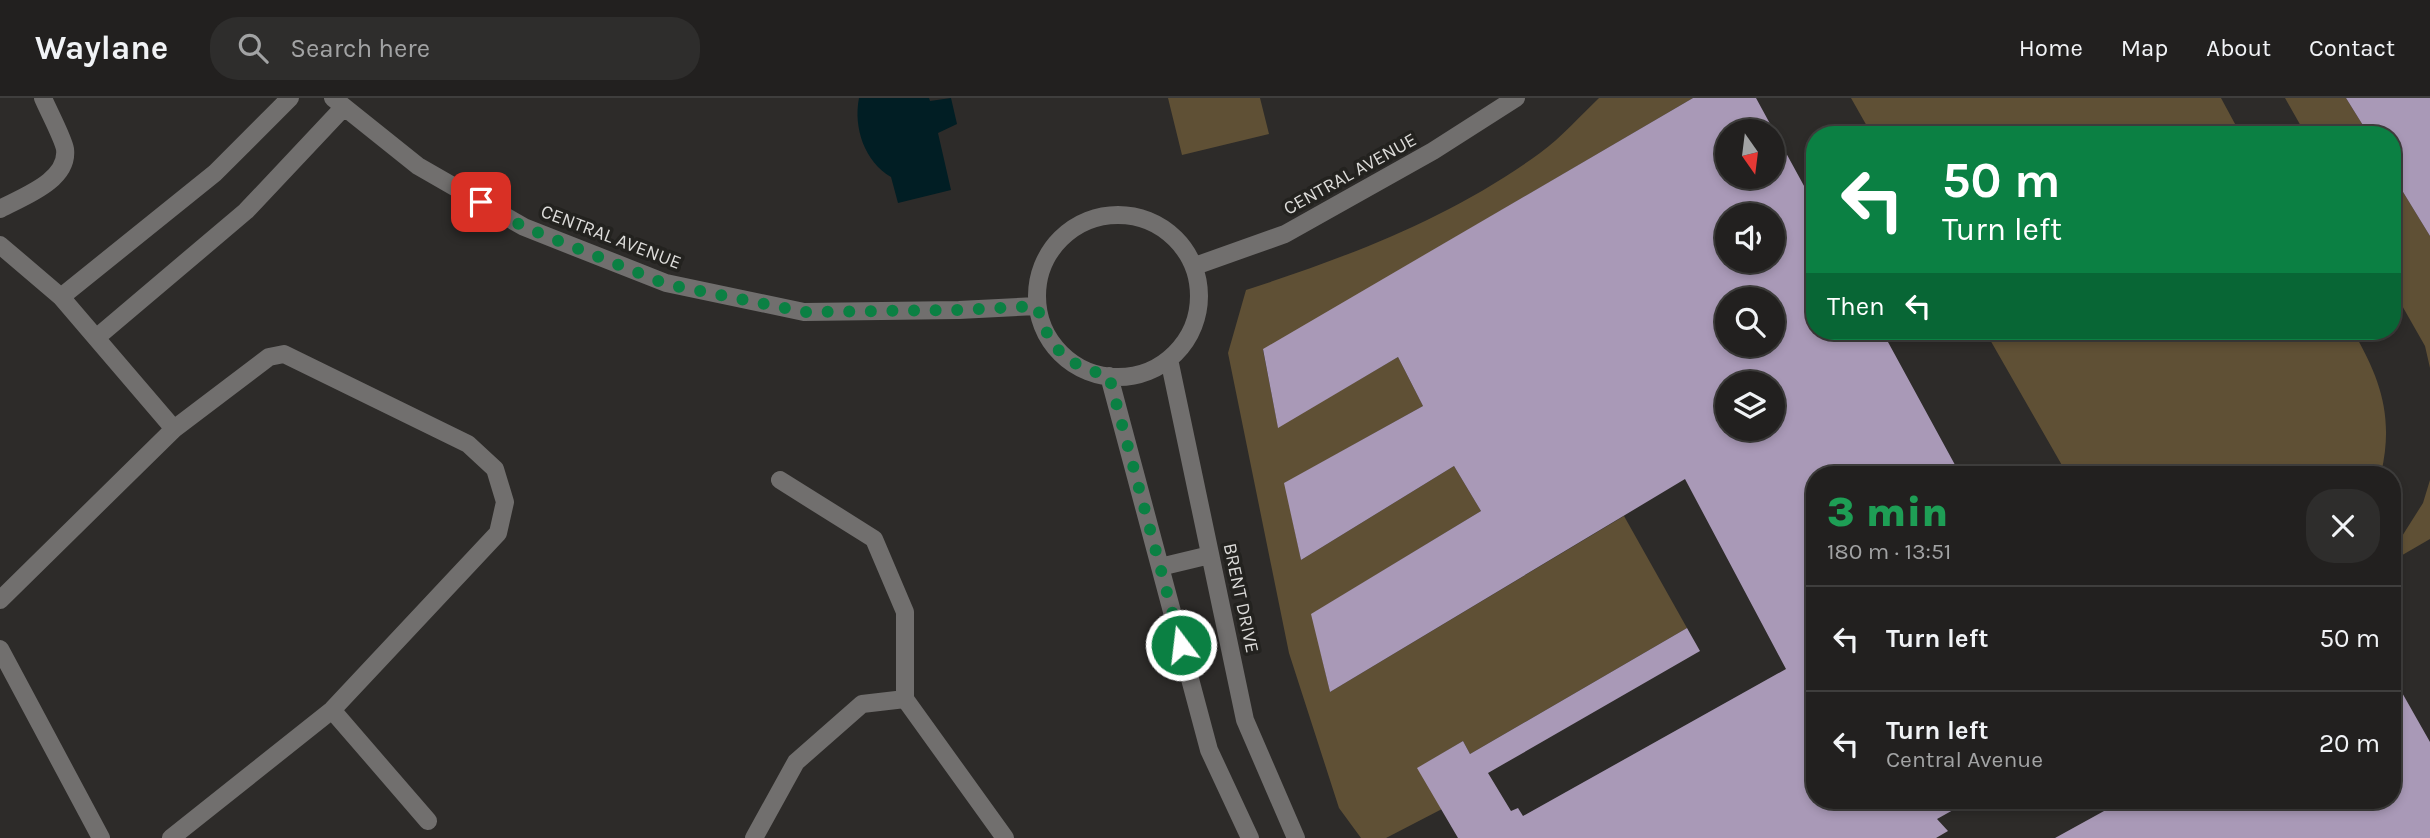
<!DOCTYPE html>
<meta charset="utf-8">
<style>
:root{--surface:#22201f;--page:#2e2d2c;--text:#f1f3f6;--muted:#a2a3a4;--line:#3f3e3d}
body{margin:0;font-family:Karla,sans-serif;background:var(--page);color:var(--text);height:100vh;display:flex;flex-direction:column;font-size:26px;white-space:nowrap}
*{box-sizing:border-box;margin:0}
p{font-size:23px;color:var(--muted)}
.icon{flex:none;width:38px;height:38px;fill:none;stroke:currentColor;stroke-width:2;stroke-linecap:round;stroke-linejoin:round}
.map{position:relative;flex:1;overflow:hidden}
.panel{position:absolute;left:1806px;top:368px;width:595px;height:343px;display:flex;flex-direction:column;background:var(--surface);border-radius:28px;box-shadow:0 4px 10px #0003,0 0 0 2px var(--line)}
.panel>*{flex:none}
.guide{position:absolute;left:1806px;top:28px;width:595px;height:214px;border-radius:28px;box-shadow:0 4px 10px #0003,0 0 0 2px var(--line);background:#0b8043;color:#fff;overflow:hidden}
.needle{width:46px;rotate:166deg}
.fabs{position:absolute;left:1715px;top:21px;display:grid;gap:14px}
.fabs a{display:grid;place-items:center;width:70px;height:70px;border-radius:50%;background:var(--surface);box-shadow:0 4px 10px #0003,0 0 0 2px var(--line);font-size:35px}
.pin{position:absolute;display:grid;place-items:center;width:60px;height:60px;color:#fff;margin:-30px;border-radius:14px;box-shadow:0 4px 10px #0006}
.me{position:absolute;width:77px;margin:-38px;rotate:345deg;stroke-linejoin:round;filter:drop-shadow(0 0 5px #0008)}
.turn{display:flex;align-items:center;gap:24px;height:147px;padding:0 21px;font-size:32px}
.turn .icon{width:91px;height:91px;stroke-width:2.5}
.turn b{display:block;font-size:49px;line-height:60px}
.then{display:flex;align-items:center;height:66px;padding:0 21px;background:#0003;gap:14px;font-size:26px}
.round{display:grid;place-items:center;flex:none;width:74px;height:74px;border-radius:28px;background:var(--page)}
.headline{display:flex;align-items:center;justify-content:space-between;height:119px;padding:0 21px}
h1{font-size:42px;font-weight:800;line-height:52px;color:#1e9e55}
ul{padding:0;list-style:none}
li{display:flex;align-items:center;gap:21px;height:105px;padding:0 21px;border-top:2px solid var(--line)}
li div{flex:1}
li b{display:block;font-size:26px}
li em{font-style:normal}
header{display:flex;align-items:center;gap:42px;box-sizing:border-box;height:98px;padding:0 35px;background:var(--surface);border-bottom:2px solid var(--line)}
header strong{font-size:33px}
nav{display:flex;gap:38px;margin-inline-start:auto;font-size:24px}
.search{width:490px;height:63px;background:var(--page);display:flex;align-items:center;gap:18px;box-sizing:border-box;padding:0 24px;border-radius:28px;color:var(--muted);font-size:26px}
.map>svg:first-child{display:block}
.green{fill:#5f5035}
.water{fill:#011e24}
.building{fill:#a999b7;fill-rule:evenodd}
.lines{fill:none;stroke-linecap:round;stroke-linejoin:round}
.minor{stroke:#716f6e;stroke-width:18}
.route{stroke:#0b8043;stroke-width:12;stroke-dasharray:0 21.6}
.labels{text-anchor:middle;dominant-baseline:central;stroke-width:7;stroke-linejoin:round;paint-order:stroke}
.street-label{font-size:19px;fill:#dcdbd9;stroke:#23221f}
</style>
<header>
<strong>Waylane</strong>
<div class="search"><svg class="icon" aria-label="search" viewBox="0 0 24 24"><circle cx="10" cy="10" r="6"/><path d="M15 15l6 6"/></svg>Search here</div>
<nav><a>Home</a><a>Map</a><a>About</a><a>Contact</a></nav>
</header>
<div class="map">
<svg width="2430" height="740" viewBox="0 0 2430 740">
<rect width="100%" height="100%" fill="#2d2b29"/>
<path class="green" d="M 1168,0 L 1260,0 L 1269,36 L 1182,57 Z
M 1599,0 L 1693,0 L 1263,252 L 1278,329 L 1398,259 L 1423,308 L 1285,385 L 1301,462 L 1454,368 L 1481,413 L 1312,516 L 1330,594 L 1624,418 L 1687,530 L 1470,656 L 1463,643 L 1418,670 L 1442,711 L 1386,740 L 1361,740 L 1339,710 L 1289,555 L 1228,255 L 1246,192 C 1350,158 1451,120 1540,55 C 1562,39 1580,18 1599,0 Z
M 1851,0 L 2221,0 L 2241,37 L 1872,37 Z
M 2285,0 L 2346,0 L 2369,37 L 2306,37 Z
M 2392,76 L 2430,138 L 2430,270 L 2425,248 L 2392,190 Z
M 1985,233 L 2353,233 C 2381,282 2394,319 2381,376 L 2067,376 Z
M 2430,382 L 2430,441 L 2392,463 L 2392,454 L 2423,405 Z"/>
<path class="water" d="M 859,0 L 929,0 L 930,3 L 951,0 L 957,26 L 938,35 L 951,92 L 898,105 L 891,79 C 865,64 853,30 859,0 Z"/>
<path class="building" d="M 1693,0 L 1756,0 L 1815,108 L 1815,233 L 1882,233 L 1960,376 L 1815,376 L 1815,702 L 1971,702 L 1937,721 L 1948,733 L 1936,740 L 1458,740 L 1417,670 L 1463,643 L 1470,656 L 1687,530 L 1700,553 L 1488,675 L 1511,713 L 1518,710 L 1523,718 L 1786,571 L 1685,381 L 1330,594 L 1311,516 L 1481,413 L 1454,368 L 1301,462 L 1284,385 L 1423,308 L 1398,259 L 1278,330 L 1263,251 ZM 1727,33 L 1773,33 L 1773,79 L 1727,79 ZM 1727,117 L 1773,117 L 1773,163 L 1727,163 ZM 1727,201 L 1773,201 L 1773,247 L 1727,247 ZM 1727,285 L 1773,285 L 1773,331 L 1727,331 Z
M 2346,0 L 2430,0 L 2430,138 L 2392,76 L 2392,37 L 2369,37 Z
M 2392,577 L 2430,644 L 2430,740 L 2055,740 L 2124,702 L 2392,702 Z"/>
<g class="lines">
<path class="minor" d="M 333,0 L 418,68 L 524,129 L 666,185 L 804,214 L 959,212 L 1037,208
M 0,111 C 22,99 69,83 65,51 C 63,40 48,12 43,0
M1037 198a81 81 0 1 1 162 0a81 81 0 1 1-162 0Z
M 0,147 L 61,199 L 174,331
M 1195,168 L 1285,136 L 1433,53 L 1516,0
M 61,199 L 215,75 L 290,0
M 96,240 L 246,113 L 343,10
M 1169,261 L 1245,622 L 1296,740
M 1109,278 L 1209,652 L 1250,740
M 780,382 L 874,441 L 905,514 L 905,601 L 1005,740
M 1160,469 L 1210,457
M 0,502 L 174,331 L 269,259 L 284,256 L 468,346 L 495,371 L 505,404 L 498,435 L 332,612 L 171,740
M 0,551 L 101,740
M 332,612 L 428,723
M 754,740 L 796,664 L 862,606 L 905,601"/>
</g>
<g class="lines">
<path class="route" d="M 481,104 L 524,129 L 666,186 L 804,214 L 959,212 L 1037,208 C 1050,252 1065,266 1109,278 L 1181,547"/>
</g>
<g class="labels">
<g class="street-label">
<text transform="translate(1350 76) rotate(-29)">CENTRAL AVENUE</text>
<text transform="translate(611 139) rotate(21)">CENTRAL AVENUE</text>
<text transform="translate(1241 500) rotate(78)">BRENT DRIVE</text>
</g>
</g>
</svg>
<div class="fabs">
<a><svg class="needle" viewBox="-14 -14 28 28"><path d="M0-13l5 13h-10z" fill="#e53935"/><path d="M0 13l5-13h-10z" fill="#a2a3a4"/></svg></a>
<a><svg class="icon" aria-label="sound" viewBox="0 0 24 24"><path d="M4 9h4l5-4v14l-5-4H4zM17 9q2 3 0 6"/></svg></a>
<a><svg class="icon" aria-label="search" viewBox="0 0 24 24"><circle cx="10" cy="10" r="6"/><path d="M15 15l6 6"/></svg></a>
<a><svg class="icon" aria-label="layers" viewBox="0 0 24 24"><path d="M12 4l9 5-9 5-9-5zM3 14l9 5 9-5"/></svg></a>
</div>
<div class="pin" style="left:481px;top:104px;background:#d93025"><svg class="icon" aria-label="arrive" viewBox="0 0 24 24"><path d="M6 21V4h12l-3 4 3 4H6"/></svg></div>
<svg class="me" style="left:1181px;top:547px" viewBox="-20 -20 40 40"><circle r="17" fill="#0b8043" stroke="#fff" stroke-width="3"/><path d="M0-11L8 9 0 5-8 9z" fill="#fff"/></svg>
<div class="guide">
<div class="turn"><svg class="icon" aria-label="left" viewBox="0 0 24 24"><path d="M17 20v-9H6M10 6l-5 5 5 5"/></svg><div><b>50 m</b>Turn left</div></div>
<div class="then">Then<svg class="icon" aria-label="left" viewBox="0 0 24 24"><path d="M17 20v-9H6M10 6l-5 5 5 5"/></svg></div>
</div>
<section class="panel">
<div class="headline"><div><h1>3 min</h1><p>180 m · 13:51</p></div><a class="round"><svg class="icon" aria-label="close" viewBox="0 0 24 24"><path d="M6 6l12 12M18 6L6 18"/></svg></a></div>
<ul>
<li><svg class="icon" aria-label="left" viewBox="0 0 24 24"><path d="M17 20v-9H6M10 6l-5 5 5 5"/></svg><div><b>Turn left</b></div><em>50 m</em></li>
<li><svg class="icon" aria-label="left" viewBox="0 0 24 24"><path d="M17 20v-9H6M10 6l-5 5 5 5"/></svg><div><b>Turn left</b><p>Central Avenue</p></div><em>20 m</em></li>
</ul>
</section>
</div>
